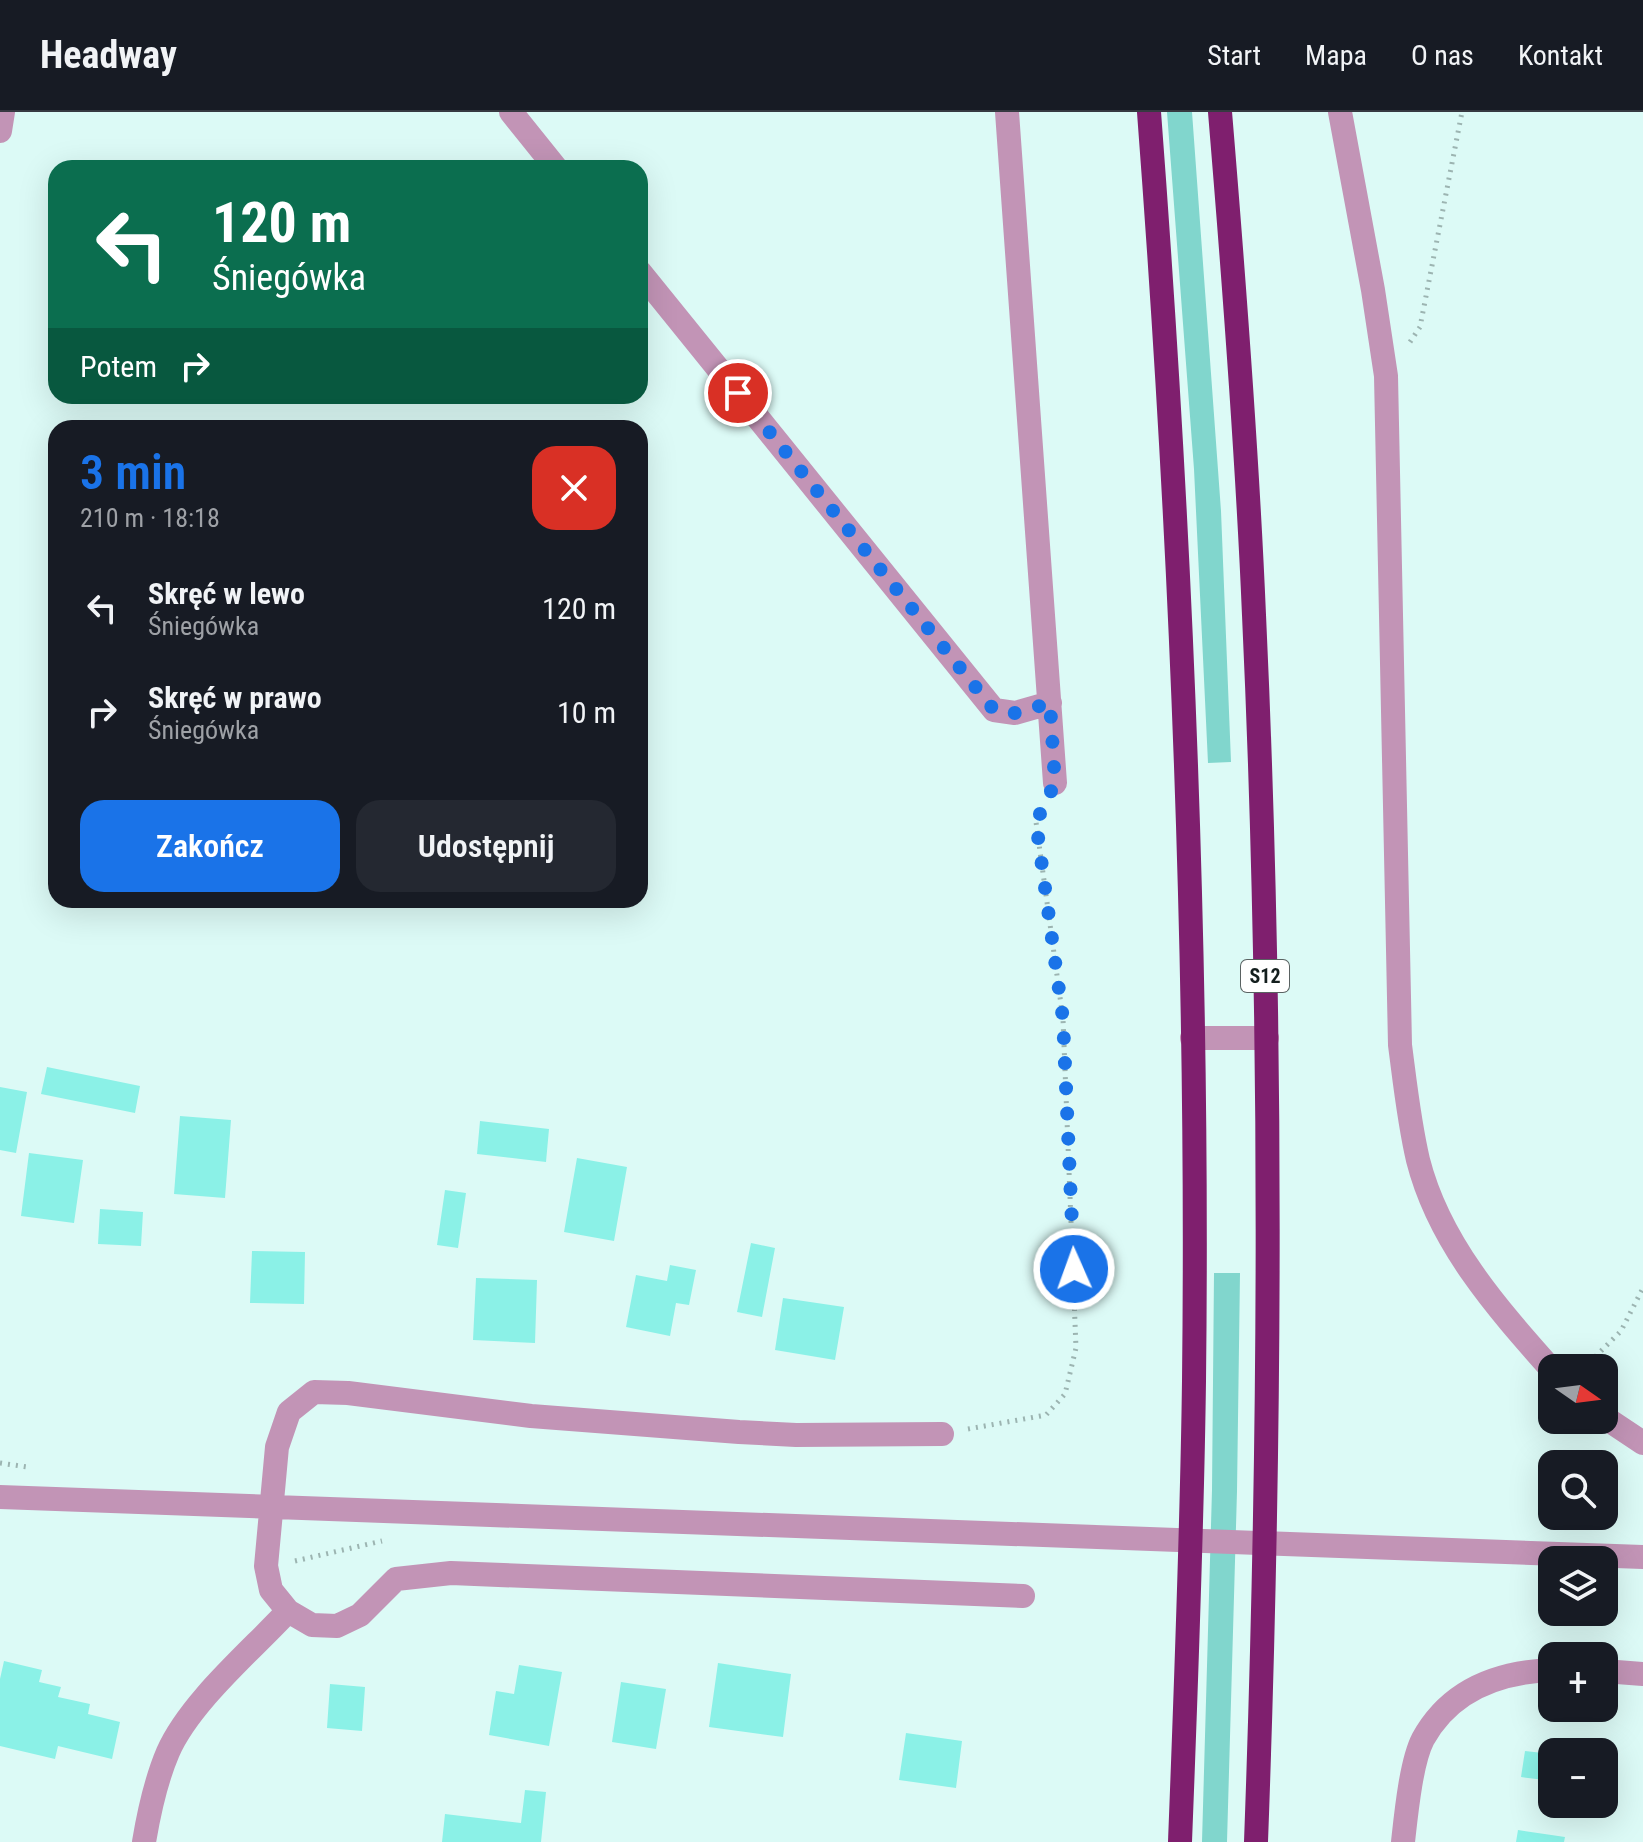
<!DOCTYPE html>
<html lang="pl">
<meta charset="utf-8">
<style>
:root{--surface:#171b24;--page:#242831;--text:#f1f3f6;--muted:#9ea1a6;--line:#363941;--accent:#1a73e8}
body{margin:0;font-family:"Roboto Condensed",sans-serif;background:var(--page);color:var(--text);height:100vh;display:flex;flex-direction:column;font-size:30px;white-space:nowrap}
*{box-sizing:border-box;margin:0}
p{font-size:26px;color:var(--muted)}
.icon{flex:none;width:44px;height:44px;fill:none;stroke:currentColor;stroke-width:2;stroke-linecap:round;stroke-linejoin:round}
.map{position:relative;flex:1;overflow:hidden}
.panel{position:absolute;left:48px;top:308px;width:600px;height:488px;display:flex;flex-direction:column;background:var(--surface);border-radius:24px;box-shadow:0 8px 32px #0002}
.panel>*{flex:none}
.banner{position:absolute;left:48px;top:48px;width:600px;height:244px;border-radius:24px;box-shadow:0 8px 32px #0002;background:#0b6e4f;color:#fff;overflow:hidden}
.needle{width:52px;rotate:104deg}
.tools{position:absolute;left:1538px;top:1242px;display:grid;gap:16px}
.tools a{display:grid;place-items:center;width:80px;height:80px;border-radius:16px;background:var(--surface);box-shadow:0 8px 32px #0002;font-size:40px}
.pin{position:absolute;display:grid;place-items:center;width:68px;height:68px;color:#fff;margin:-34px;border:4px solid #fff;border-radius:50%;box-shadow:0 2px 8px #0007}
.me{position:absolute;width:88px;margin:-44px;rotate:358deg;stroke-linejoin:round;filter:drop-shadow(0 0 6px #0008)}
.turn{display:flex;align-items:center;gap:28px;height:168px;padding:0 32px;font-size:36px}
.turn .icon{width:104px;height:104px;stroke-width:2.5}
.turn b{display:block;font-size:56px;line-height:68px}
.then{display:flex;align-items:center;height:76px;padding:0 32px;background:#0003;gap:16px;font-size:30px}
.round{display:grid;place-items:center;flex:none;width:84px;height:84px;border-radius:24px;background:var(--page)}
.head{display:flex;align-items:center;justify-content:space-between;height:136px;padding:0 32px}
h1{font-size:48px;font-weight:600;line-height:60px;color:var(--accent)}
.button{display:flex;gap:16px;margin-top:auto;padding:16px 32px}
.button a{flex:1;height:92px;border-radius:24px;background:var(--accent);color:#fff;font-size:32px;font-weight:600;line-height:92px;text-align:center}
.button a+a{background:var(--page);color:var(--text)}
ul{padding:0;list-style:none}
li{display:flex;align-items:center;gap:24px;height:104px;padding:0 32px}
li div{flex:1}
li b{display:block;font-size:30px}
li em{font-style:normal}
header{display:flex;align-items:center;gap:48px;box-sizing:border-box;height:112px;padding:0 40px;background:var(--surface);border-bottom:2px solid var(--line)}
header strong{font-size:38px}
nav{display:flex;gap:44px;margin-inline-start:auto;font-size:28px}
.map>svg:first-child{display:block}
.green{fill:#81d6cd}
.building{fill:#8bf1e7}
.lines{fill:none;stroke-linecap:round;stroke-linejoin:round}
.path{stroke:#9cb4b1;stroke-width:5;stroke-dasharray:2 6;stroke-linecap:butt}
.minor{stroke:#c294b6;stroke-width:24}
.highway{stroke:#7f1f6e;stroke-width:24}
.route{stroke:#1a73e8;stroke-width:14;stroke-dasharray:0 25.2}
.labels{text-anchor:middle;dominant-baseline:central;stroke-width:7;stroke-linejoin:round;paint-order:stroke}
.shield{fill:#fff;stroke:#5a6262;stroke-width:2}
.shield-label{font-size:20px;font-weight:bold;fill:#141f1e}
</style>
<header>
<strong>Headway</strong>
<nav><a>Start</a><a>Mapa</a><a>O nas</a><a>Kontakt</a></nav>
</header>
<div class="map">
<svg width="1643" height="1730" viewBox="0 0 1643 1730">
<rect width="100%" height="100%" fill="#dcfaf6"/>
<path class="green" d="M 1167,0 L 1192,0 L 1221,399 L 1231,650 L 1208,651 L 1194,357 Z
M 1214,1161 L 1240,1161 L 1237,1379 L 1227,1730 L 1202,1730 L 1212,1378 Z"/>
<path class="building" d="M 47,955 L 140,974 L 135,1001 L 41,982 Z
M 0,975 L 27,980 L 16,1041 L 0,1038 Z
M 180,1004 L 231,1008 L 225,1086 L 174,1082 Z
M 480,1009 L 549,1017 L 546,1050 L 477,1042 Z
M 29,1041 L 83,1048 L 74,1111 L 21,1104 Z
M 577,1046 L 627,1055 L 614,1129 L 564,1120 Z
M 445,1078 L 466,1081 L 458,1136 L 437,1133 Z
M 100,1097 L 143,1100 L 141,1134 L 98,1132 Z
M 751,1131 L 775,1136 L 762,1205 L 737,1200 Z
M 252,1139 L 305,1140 L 304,1192 L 250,1191 Z
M 670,1153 L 696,1158 L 689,1193 L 676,1191 L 670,1224 L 626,1215 L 636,1163 L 667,1169 Z
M 476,1166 L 537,1168 L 535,1231 L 473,1228 Z
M 783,1186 L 844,1195 L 835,1248 L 775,1238 Z
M 4,1549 L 42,1558 L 39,1570 L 61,1575 L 58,1585 L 90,1592 L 88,1602 L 120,1610 L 112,1647 L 58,1634 L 55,1647 L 0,1634 L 0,1567 Z
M 718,1551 L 791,1562 L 783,1625 L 709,1615 Z
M 519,1553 L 562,1560 L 549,1634 L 489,1623 L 496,1579 L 514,1582 Z
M 621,1570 L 666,1577 L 656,1637 L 612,1630 Z
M 330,1572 L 365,1575 L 362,1619 L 327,1616 Z
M 906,1621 L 962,1629 L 956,1676 L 899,1668 Z
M 1525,1639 L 1552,1642 L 1552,1669 L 1521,1665 Z
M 525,1678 L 546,1680 L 541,1730 L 442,1730 L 445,1702 L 521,1711 Z
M 1518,1718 L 1565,1725 L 1564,1730 L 1516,1730 Z"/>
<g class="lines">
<path class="path" d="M 1410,230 L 1420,215 L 1462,0
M 1584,1256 L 1621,1219 L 1643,1176
M 968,1317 L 1046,1303 L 1065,1282 L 1076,1236 L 1063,907 L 1036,710 L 1044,694
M 0,1351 L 27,1355
M 295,1449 L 382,1429"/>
<path class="minor" d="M 511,0 L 556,56
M 1007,0 L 1055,671
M 1340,0 L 1373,178 L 1386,264 L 1400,933 C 1405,971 1409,1010 1418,1048 C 1439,1131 1497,1196 1552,1258
M 0,19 L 3,0
M 640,160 L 994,598 L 1015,601 L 1050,591
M 1192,926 L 1267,926
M 1604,1305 L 1643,1331
M 942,1322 L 796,1323 L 739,1320 L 531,1304 L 348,1281 L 314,1280 L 289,1300 L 277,1335 L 266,1454 L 271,1478 L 288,1499 L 312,1513 L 337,1514 L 360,1503 L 396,1467 L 451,1461 L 1023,1484
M 0,1385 L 1643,1445
M 1604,1559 L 1643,1562
M 144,1730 C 149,1700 156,1668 168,1640 C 190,1590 251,1539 288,1499
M 1403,1730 C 1406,1703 1411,1650 1423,1627 C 1450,1578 1499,1560 1552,1558"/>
<path class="highway" d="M 1149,0 C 1181,422 1199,846 1194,1269 C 1192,1423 1186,1576 1180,1730
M 1220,0 C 1234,168 1247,336 1254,503 C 1273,912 1271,1322 1256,1730"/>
</g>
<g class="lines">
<path class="route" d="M 738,281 L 994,598 L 1015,601 L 1050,591 L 1055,671 L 1036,710 L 1063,907 L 1074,1157"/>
</g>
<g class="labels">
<rect class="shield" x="1241" y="848" width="48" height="32" rx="6"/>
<g class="shield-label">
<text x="1265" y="864">S12</text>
</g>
</g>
</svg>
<div class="tools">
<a><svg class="needle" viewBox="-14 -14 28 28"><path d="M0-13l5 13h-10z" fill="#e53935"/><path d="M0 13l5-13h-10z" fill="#9ea1a6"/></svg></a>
<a><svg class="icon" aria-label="search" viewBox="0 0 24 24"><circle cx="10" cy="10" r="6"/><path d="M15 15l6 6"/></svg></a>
<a><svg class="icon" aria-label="layers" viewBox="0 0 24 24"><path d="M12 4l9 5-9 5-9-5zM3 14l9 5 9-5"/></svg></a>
<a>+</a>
<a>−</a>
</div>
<div class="pin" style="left:738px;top:281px;background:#d93025"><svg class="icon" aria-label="arrive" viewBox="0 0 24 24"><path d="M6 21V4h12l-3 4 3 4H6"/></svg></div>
<svg class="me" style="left:1074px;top:1157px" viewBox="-20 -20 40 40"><circle r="17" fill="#1a73e8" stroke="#fff" stroke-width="3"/><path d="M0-11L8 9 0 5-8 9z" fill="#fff"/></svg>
<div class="banner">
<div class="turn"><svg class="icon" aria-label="left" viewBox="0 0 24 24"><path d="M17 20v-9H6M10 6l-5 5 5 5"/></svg><div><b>120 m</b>Śniegówka</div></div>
<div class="then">Potem<svg class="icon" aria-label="right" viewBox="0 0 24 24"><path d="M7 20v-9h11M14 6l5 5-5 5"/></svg></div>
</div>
<section class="panel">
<div class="head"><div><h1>3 min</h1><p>210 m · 18:18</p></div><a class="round" style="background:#d93025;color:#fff"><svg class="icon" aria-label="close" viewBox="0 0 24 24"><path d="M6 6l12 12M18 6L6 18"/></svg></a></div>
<ul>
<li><svg class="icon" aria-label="left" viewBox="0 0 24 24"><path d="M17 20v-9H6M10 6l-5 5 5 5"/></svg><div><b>Skręć w lewo</b><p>Śniegówka</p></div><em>120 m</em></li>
<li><svg class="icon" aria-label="right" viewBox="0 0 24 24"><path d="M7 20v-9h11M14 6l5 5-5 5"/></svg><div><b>Skręć w prawo</b><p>Śniegówka</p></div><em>10 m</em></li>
</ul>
<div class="button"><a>Zakończ</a><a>Udostępnij</a></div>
</section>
</div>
